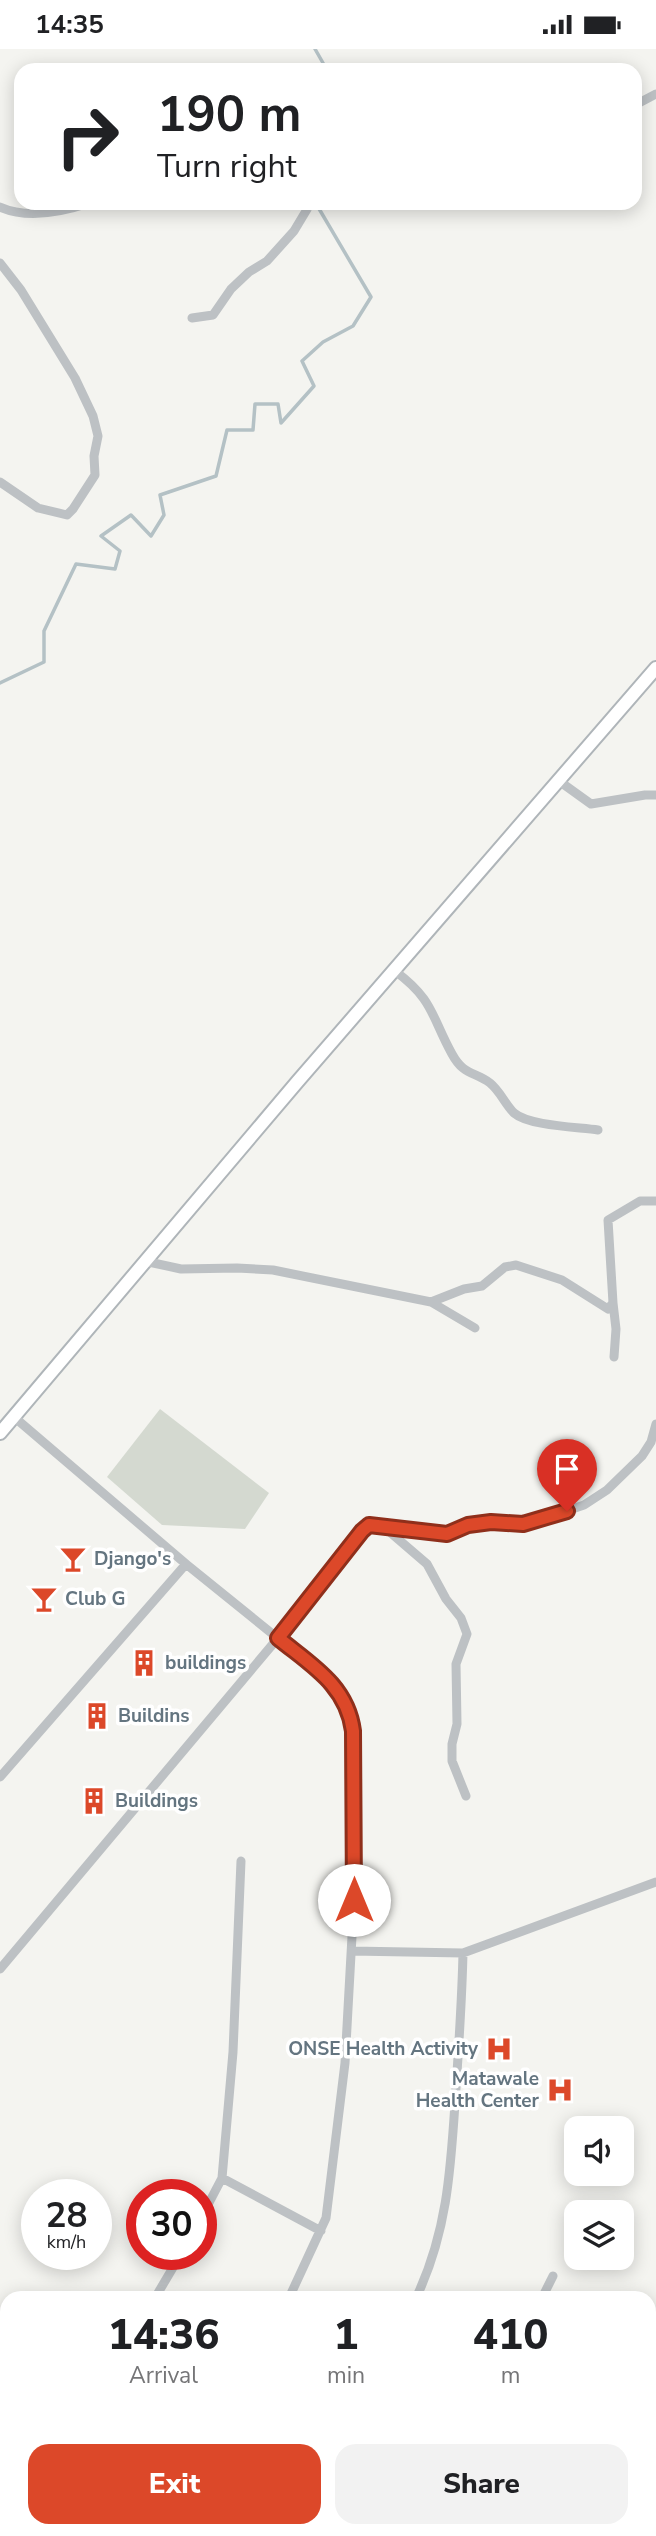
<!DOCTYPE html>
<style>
:root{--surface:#fff;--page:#f2f2f2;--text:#202124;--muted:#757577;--accent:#dc4829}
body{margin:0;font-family:"Nunito Sans",sans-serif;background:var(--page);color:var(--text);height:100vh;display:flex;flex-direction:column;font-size:26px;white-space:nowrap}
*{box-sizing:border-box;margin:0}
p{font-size:23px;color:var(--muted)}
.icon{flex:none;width:38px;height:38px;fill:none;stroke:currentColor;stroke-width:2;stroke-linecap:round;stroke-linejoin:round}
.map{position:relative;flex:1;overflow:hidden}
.side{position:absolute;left:0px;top:2242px;width:656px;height:247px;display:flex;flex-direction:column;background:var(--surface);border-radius:21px 21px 0 0;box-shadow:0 4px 18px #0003}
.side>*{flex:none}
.top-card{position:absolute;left:14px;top:14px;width:628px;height:147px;border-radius:21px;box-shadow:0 4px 18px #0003;background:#fff;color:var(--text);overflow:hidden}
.controls{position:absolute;left:564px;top:2067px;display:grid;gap:14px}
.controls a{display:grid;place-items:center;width:70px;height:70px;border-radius:14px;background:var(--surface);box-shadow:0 4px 18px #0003;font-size:35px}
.speed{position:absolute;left:21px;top:2130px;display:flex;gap:14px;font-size:35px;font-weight:700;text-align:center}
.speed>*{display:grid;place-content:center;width:91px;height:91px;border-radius:50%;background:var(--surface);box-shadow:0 4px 18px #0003;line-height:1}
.speed small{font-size:18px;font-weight:400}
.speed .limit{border:10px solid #d22;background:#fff;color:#111}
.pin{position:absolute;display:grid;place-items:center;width:60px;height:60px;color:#fff;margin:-72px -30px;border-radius:50% 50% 50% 0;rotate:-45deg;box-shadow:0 0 7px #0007}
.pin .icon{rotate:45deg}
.me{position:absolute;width:77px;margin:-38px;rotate:0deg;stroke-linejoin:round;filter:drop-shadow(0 0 5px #0008)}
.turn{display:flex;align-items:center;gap:24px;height:147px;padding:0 28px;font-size:32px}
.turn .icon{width:91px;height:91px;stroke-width:2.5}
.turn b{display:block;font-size:49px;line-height:60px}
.eta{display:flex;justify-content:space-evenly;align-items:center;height:119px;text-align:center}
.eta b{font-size:42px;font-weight:800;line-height:49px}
.cta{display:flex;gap:14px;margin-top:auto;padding:14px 28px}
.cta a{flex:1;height:80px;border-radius:21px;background:var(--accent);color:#fff;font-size:28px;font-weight:800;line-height:80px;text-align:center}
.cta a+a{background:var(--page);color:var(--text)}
.status{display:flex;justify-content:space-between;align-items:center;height:49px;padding:0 35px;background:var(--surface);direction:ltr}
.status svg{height:19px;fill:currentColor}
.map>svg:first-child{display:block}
.green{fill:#d4d9d0}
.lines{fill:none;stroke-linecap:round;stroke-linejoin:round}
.stream{stroke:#b4c1c5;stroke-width:3.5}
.secondary-casing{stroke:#afb5b9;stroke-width:16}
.minor{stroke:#bdc1c4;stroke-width:9}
.secondary{stroke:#fff;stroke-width:12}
.route-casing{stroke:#8f2f1b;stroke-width:18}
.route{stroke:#dc4829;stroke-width:12}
.labels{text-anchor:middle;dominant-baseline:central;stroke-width:7;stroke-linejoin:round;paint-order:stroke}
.poi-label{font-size:19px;font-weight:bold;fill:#647580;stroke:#fff;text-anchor:start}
</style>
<div class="status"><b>14:35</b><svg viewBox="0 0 49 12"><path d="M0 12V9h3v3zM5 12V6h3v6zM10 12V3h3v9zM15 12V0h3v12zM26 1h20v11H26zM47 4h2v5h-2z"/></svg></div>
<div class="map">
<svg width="656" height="2487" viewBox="0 0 656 2487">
<rect width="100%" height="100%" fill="#f4f4f0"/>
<path class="green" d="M 160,1360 L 269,1444 L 245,1480 L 162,1476 L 107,1428 Z"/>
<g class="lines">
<path class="stream" d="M 315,0 L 327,21
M 0,634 L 44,613 L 44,582 L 76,515 L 115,520 L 120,502 L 101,487 L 131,466 L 151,487 L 164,466 L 160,446 L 216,427 L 227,381 L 253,381 L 255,355 L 278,355 L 281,374 L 314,337 L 302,312 L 323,293 L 353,277 L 371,248 L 318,158"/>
<defs>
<path id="secondary" d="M 0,1384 L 298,1032 L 656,619"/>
</defs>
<use href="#secondary" class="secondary-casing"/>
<path class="minor" d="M 635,56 L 656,45
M 295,154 L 309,157 L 323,154
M 0,158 C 27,170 62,163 89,154
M 0,214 L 21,241 L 75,329 L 93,367 L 98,387 L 94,407 L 95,426 L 73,460 L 67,466 L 38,459 L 0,433
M 192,269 L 213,266 L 231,240 L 249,223 L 267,212 L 294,182 L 309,157
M 559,732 L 591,755 L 645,746 L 656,746
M 395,922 C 434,951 431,967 452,1005 C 464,1027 474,1022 490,1034 C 500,1042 505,1055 514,1064 C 529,1077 578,1078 598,1081
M 144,1212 L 181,1220 L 237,1219 L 273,1221 L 431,1253 L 475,1279
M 431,1253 L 464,1240 L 482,1237 L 505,1218 L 516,1216 L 562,1231 L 608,1260 L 613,1254 L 608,1171 L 640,1152 L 656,1152
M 613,1254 L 616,1280 L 614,1308
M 14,1368 L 186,1515 L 332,1633 L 351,1663 L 354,1851 L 345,2014 L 326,2169 L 289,2249
M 384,1478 L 427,1515 L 446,1550 L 461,1569 L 467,1585 L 456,1615 L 457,1675 L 452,1695 L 452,1712 L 466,1747
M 0,1728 L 186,1515
M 352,1902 L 463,1904 C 462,1949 459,1994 456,2039 C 451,2113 449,2180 416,2249
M 463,1904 L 656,1833
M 0,1920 L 278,1589 L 362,1482 L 369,1476 L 447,1485 L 469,1476 L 491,1473 L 523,1474 L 540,1471 L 584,1456 L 607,1441 L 642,1407 L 651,1393 L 656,1375
M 222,2129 L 321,2182
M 201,2169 L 222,2129 L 233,2003 L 241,1812
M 155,2249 L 181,2205
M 542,2249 L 553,2227
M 0,2322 L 7,2346
M 21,2482 L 22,2487
M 87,2487 L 95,2482
M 260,2487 L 265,2482
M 405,2487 L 408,2482"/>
<use href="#secondary" class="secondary"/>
</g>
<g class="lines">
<defs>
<path id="route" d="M 354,1851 L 353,1682 C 347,1636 311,1616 278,1589 L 362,1482 L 369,1476 L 447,1485 L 468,1476 L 491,1473 L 523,1475 L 567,1462"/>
</defs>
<use href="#route" class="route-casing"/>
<use href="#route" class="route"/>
</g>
<defs>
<symbol id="bar-bare" viewBox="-9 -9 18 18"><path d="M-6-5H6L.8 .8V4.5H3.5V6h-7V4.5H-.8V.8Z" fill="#dc4829" stroke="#fff" stroke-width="2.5" paint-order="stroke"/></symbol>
<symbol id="building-bare" viewBox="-9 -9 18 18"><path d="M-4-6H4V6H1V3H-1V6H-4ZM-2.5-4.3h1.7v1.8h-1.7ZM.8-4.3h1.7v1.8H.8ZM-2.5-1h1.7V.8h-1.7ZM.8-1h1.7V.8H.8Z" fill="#dc4829" stroke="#fff" stroke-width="2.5" paint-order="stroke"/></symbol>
<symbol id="hospital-bare" viewBox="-9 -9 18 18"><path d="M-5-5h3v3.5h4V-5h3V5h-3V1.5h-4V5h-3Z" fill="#dc4829" stroke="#fff" stroke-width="2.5" paint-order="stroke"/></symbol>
</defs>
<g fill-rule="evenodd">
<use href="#bar-bare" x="54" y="1491" width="38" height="38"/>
<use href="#bar-bare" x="25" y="1531" width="38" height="38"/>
<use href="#building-bare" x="125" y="1595" width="38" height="38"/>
<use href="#building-bare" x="78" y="1648" width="38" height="38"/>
<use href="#building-bare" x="75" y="1733" width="38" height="38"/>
<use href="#hospital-bare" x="480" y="1981" width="38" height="38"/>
<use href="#hospital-bare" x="541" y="2022" width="38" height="38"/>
</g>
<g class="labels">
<g class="poi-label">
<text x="94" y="1510">Django's</text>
<text x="65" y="1550">Club G</text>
<text x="165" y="1614">buildings</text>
<text x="118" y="1667">Buildins</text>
<text x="115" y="1752">Buildings</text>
<text x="478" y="2000" text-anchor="end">ONSE Health Activity</text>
<text x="539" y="2030" text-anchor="end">Matawale<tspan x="539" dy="22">Health Center</tspan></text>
</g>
</g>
</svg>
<div class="controls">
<a><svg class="icon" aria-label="sound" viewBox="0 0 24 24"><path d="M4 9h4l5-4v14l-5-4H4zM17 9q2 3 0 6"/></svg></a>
<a><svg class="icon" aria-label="layers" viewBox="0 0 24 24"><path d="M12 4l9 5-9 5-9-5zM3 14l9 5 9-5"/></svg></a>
</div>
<div class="speed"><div>28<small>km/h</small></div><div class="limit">30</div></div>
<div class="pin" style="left:567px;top:1462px;background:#d93025"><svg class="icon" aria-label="arrive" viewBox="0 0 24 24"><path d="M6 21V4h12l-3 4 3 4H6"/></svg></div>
<svg class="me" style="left:354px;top:1851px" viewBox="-20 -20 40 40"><circle r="19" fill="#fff"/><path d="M0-13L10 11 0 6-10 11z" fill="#dc4829"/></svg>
<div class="top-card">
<div class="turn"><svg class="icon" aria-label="right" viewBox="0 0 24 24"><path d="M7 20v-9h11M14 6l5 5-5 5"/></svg><div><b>190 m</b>Turn right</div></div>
</div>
<section class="side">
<div class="eta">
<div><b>14:36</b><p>Arrival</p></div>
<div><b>1</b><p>min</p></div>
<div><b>410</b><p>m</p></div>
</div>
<div class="cta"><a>Exit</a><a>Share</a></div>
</section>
</div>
